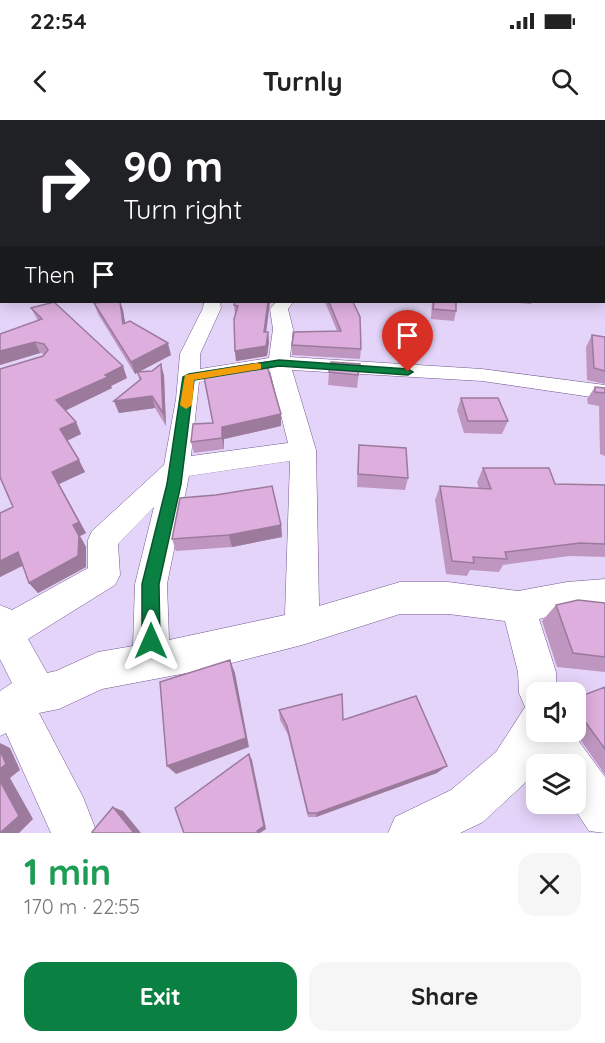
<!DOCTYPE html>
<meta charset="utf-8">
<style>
:root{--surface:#fff;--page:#f6f6f6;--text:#222;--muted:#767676;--accent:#0b8043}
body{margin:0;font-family:Quicksand,sans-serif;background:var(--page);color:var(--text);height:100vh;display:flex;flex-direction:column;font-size:22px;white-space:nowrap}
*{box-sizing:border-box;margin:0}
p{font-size:20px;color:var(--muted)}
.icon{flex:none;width:33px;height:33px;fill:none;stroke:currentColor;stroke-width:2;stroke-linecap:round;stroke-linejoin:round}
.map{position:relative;height:713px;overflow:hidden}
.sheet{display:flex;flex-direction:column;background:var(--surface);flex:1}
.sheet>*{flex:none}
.banner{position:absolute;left:0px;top:0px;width:606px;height:183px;box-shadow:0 3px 15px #0003;background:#202124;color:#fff;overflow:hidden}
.fabs{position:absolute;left:526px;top:562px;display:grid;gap:12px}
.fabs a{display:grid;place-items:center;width:60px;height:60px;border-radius:12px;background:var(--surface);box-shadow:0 3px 15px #0003;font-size:30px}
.pin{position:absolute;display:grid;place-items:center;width:51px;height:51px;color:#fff;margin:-62px -26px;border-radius:50% 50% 50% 0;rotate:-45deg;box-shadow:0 0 6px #0007}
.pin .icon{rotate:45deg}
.me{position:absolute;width:66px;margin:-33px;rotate:0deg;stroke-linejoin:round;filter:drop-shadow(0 0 4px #0008)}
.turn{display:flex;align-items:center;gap:21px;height:126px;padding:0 24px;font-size:27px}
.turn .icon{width:78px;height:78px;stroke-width:2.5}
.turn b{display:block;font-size:42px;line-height:51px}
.then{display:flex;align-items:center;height:57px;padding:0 24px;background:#0003;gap:12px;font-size:22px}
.round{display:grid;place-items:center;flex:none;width:63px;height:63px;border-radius:18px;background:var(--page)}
.summary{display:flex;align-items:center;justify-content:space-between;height:102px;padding:0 24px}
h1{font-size:36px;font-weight:700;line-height:45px;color:#1e9e55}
.cta{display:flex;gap:12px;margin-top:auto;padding:12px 24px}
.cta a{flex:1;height:69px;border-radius:18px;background:var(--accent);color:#fff;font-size:24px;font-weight:700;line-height:69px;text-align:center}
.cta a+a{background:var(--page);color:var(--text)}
.status{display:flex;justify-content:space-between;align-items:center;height:42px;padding:0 30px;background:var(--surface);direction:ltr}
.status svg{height:16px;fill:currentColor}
header{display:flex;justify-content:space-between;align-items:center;height:78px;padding:0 24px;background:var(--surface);font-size:27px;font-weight:700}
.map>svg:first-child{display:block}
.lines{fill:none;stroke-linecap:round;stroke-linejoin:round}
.street-casing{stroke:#73588f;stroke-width:1}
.street{fill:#fff;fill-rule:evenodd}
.wall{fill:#bf96bf}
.shaded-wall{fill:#9b7a9b}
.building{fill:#deafde;stroke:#9b7a9b;stroke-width:1.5}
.route{fill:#0b8043;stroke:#07532c;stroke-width:1.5}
.slow{fill:#f59e0b}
</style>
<div class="status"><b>22:54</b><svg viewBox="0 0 49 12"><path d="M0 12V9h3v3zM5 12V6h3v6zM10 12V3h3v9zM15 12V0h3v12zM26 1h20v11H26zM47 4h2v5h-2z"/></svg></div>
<header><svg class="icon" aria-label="back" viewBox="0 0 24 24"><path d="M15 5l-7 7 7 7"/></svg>Turnly<svg class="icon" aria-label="search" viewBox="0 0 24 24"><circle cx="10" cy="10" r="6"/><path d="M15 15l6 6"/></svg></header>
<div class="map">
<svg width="605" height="713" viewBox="0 0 605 713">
<rect width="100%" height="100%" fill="#e5d4f9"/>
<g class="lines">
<defs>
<path id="street" d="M 204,182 L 220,182 L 221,188 L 200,234 L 200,249 L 269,238 L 273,209 L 270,189 L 276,182 L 293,182 L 288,189 L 293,209 L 290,237 L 482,249 L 605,265 L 605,279 L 482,261 L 292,250 L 316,330 L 319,486 L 400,462 L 448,462 L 518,471 L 567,462 L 605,459 L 605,489 L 567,492 L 539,499 L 556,552 L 557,573 L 537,573 L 537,612 L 572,612 L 605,657 L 605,713 L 589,711 L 571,684 L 576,684 L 576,645 L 545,645 L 540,637 L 526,662 L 483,702 L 460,713 L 388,713 L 395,697 L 451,670 L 496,632 L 525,587 L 519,573 L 518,552 L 505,501 L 448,494 L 400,494 L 302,525 L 208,549 L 102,569 L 59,589 L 39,593 L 83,677 L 97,713 L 51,713 L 6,613 L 0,616 L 0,571 L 12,563 L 0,539 L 0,485 L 12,490 L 88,448 L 88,420 L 92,411 L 164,345 L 176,279 L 180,234 L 203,188 ZM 270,251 L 288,323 L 191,336 L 199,262 ZM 290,341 L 285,495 L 169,520 L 167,464 L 189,356 ZM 154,387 L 135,464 L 133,526 L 98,532 L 56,551 L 47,553 L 28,519 L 115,465 L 120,455 L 118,424 Z"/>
</defs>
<use href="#street" class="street-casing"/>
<use href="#street" class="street"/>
</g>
<path class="wall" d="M 120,182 L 123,190 L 125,203 L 171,235 L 138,252 L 152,251 L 161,244 L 164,256 L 166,306 L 155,288 L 119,293 L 114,281 L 140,261 L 137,252 L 135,254 L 98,194 L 94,183 Z
M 235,182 L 266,212 L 268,212 L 269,222 L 267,236 L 236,241 L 235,231 L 235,195 L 234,185 Z
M 325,182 L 353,182 L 361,229 L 360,239 L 292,235 L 292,225 L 337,211 Z
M 432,182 L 456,182 L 456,191 L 454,201 L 431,199 Z
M 507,182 L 532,182 L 531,184 Z
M 31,188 L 127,258 L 111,266 L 112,268 L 65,291 L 76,302 L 81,314 L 67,321 L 85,352 L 59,364 L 86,413 L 80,416 L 86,427 L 86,447 L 38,473 L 29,463 L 23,446 L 0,457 L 0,393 L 13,387 L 43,236 L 44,234 L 40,233 L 0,245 L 0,214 L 38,201 Z
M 592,215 L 605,217 L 605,264 L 587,260 L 586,227 Z
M 360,244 L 357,268 L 328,265 L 329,252 Z
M 595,267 L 605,268 L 605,336 L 600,334 L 599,286 L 588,284 L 587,279 Z
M 461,278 L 508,301 L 502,314 L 464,313 L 457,290 Z
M 281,306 L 224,319 L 224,329 L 194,333 L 191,322 Z
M 359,325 L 408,358 L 405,370 L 357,367 L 358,338 Z
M 483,348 L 555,364 L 605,365 L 605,437 L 569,436 L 503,445 L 499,452 L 470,450 L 467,456 L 446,454 L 435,380 L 440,366 L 479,369 L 477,362 Z
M 281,405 L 282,417 L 232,427 L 176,431 L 172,419 Z
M 605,483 L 605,552 L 557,547 L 542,501 L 556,485 Z
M 605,567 L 605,655 L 575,612 L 576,612 L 576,578 Z
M 279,590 L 343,600 L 437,653 L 316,697 L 308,697 L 288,615 L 280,600 Z"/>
<path class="shaded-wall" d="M 0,158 L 2,158 L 2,169 L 0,170 Z
M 120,182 L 123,190 L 127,215 L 123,204 Z
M 268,182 L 270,182 L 265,222 L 264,212 Z
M 268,212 L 269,222 L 267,236 L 236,241 L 235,231 Z
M 35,222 L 40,233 L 0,245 L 0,231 Z
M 168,223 L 171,235 L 135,254 L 131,242 Z
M 161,244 L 164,256 L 166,306 L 163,293 Z
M 123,246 L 127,258 L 111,266 L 112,268 L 62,292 L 56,280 Z
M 152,276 L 155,288 L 119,293 L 114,281 Z
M 281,294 L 281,306 L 224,319 L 224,329 L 222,318 L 222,307 Z
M 76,302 L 81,314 L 66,321 L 60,309 Z
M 79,340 L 85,352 L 59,364 L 86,413 L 80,416 L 86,427 L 86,447 L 38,473 L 29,463 L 73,405 L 52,352 Z
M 281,405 L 282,417 L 232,427 L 229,415 Z
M 18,432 L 27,443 L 0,457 L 0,441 Z
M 230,540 L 235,553 L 249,627 L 176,654 L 167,646 Z
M 0,623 L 10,628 L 20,650 L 10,658 L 33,699 L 19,713 L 0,713 Z
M 249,634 L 252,640 L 266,709 L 260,713 L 258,713 L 257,711 Z
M 447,646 L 437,653 L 316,697 L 317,693 Z
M 113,687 L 123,691 L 141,713 L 134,713 Z"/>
<path class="building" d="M 604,78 L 605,78 L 605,129 L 604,129 Z
M 0,95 L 2,95 L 2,158 L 0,158 Z
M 54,182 L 123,246 L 105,255 L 108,257 L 56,280 L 76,302 L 60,309 L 79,340 L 52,352 L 79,402 L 73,405 L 79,416 L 78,436 L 29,463 L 18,432 L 0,441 L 0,393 L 13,387 L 0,357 L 0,249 L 43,236 L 48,230 L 44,224 L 35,222 L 0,231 L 0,214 L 42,199 L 31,188 Z
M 103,182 L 120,182 L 123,204 L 130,201 L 168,223 L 131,242 L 94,183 Z
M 235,182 L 268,182 L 264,212 L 268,212 L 266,226 L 235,231 L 234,199 L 238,186 L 234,185 Z
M 329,182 L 353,182 L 360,197 L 361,229 L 292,225 L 294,212 L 341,211 Z
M 434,182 L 456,182 L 456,191 L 433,189 Z
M 592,215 L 605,217 L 605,251 L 594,248 Z
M 266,242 L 281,294 L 222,307 L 222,318 L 191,322 L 193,304 L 213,303 L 203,252 Z
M 331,242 L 360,244 L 358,255 L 329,252 Z
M 161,244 L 163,293 L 152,276 L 114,281 L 141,259 L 137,252 L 152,251 Z
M 595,267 L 605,268 L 605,273 L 595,272 Z
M 461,278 L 498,278 L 508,301 L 468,301 Z
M 359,325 L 406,328 L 408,358 L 358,354 Z
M 483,348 L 549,348 L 555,364 L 605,365 L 605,424 L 580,423 L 505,432 L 507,439 L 473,437 L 474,443 L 452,441 L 440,366 L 491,369 Z
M 272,366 L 281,405 L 229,415 L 172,419 L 180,378 L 216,375 Z
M 578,480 L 605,483 L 605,537 L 573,533 L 556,485 Z
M 230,540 L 246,618 L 167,646 L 160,562 Z
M 605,567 L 605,629 L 576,589 L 576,578 Z
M 342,574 L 343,600 L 416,576 L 447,646 L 317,693 L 308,693 L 287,606 L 279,590 Z
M 0,630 L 6,644 L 0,649 Z
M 249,634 L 264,706 L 257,711 L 258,713 L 184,713 L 175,688 Z
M 0,661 L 19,696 L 0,713 Z
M 113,687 L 134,713 L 92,713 L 92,712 Z"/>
<linearGradient id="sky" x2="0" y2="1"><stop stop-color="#75b8d3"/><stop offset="0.44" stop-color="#f3ecfc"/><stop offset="1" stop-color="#f3ecfc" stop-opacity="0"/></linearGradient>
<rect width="605" height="178" fill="url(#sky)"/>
<path class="route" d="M 279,240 L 408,249 L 413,252 L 408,255 L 279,246 L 194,260 L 181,364 L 159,464 L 160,521 L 157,527 L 151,530 L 144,527 L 142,521 L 142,464 L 167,364 L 183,257 L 189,254 Z"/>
<path class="slow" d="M 257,243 L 261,244 L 261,249 L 194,260 L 192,285 L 186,289 L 180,285 L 185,255 Z"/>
</svg>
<div class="fabs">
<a><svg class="icon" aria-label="sound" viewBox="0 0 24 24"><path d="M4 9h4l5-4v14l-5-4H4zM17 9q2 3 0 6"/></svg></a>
<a><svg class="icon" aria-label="layers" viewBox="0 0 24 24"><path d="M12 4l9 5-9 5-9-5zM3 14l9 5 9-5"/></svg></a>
</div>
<div class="pin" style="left:408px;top:252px;background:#d93025"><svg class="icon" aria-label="arrive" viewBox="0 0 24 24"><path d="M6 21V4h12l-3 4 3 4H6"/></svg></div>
<svg class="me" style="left:151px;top:521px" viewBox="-20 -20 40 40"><path d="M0-17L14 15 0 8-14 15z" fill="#0b8043" stroke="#fff" stroke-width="4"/></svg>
<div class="banner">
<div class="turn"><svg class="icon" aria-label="right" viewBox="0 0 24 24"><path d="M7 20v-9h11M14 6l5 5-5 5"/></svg><div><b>90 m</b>Turn right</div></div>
<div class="then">Then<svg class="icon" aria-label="arrive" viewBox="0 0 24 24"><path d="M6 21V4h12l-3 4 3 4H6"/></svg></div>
</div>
</div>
<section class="sheet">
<div class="summary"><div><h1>1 min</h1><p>170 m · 22:55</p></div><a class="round"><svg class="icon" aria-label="close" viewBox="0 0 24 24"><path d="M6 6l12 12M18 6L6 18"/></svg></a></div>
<div class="cta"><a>Exit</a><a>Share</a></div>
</section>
